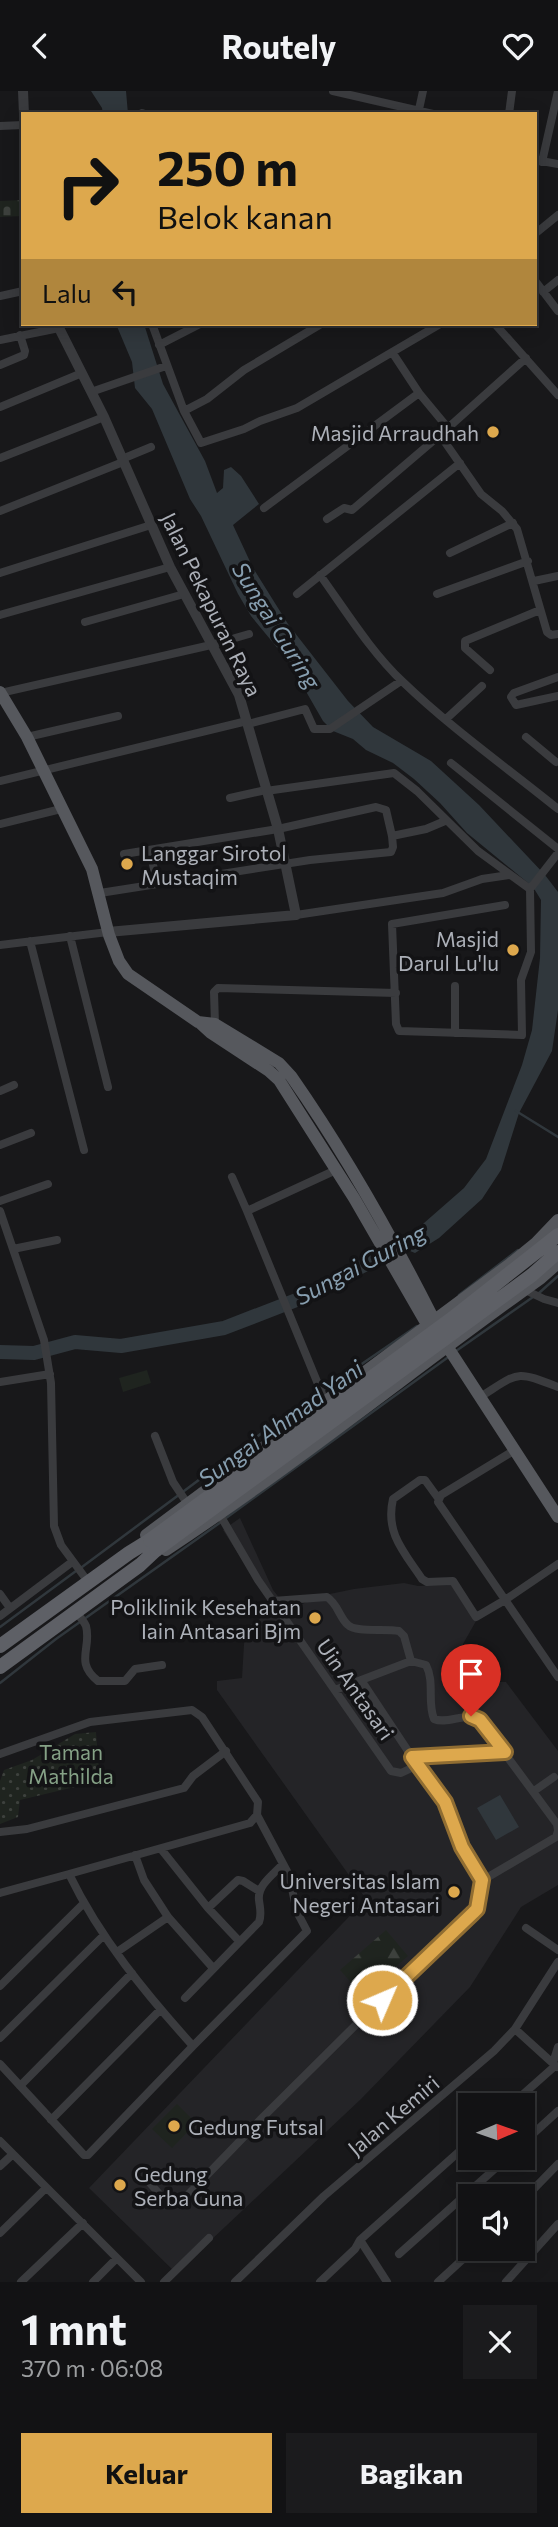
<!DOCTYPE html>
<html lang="id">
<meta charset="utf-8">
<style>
:root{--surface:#121214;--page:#1b1b1d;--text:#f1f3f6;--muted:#9c9ea0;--line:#313234;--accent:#dda84d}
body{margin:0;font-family:Commissioner,sans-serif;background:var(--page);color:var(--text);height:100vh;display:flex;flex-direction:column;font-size:26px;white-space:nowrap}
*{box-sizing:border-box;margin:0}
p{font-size:23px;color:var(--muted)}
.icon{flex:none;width:38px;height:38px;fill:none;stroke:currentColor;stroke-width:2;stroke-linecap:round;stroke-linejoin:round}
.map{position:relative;height:2191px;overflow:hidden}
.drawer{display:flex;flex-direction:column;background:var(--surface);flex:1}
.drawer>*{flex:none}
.top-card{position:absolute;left:21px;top:21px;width:516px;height:214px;border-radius:0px;box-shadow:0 4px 18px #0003,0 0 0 2px var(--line);background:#dda84d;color:#111;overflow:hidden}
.needle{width:46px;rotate:88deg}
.controls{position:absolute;left:458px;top:2002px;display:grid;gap:14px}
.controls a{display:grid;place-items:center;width:77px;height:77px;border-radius:0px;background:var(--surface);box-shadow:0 4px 18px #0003,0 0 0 2px var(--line);font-size:35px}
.pin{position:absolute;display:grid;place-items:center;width:60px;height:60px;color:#fff;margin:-72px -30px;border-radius:50% 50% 50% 0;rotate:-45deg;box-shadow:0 0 7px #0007}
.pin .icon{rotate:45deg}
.me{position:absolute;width:77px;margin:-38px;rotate:45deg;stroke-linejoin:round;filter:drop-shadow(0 0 5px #0008)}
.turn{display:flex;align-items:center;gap:24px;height:147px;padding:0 21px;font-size:32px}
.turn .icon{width:91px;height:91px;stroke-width:2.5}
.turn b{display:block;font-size:49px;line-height:60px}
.then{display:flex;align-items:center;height:66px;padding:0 21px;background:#0003;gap:14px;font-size:26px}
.round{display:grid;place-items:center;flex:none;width:74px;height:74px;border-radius:0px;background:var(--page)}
.summary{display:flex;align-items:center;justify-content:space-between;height:119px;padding:0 21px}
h1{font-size:42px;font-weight:700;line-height:52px}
.action{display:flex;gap:14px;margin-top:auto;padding:14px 21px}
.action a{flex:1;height:80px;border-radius:0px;background:var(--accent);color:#111;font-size:28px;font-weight:700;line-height:80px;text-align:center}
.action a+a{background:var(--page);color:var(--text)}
header{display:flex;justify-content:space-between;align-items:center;height:91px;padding:0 21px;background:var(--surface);font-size:32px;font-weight:700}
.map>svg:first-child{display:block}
.built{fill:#242427}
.green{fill:url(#green-dots)}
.forest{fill:url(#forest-firs)}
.cemetery{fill:url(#cemetery-stones)}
.pitch{fill:#1f241f}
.water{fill:#30373c}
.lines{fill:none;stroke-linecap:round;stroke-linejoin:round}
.stream{stroke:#30373c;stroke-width:2.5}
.river{stroke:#30373c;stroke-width:14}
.minor{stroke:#3a3b3e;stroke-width:8}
.tertiary{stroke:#3a3b3e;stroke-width:10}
.primary{stroke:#56585d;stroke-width:12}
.trunk{stroke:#5e6066;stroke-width:14}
.trunk-bridge{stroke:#5e6066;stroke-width:14}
.route-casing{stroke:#906d32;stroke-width:18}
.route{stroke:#dda84d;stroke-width:12}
.poi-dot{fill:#dda84d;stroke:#131315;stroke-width:2.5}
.labels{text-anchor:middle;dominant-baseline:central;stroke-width:7;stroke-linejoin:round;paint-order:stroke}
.poi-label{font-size:21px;fill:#acb0b8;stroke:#131315;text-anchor:end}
.street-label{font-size:21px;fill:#acb0b8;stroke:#131315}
.park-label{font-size:21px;fill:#85a186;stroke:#131315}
.water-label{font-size:23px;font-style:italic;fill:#879eaf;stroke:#131315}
</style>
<header><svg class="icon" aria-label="back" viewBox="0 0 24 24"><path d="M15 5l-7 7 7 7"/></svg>Routely<svg class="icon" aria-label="heart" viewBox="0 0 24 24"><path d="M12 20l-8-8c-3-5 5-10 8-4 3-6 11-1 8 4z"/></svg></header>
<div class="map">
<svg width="558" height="2191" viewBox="0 0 558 2191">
<defs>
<pattern id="green-dots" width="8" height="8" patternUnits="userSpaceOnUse" patternTransform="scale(1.75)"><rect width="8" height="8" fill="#1f241f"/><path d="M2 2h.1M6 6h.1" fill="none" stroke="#3d413d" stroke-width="1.8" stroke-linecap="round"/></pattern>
<pattern id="forest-firs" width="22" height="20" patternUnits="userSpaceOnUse" patternTransform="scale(1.75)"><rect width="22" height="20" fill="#1f241f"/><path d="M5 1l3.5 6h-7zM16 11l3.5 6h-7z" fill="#3d413d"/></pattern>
<pattern id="cemetery-stones" width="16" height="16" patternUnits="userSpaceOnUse" patternTransform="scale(1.75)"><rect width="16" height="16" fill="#1f241f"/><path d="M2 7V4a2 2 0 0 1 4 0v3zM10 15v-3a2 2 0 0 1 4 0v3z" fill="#3d413d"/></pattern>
</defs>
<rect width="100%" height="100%" fill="#18181a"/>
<path class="built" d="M 240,1427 L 273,1499 L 289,1519 L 320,1505 L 354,1498 L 404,1492 L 418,1495 L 455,1494 L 476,1530 L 463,1553 L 464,1590 L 506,1591 L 558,1660 L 558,1794 L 521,1816 L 470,1896 L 361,2008 L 176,2182 L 89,2097 L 366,1808 L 217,1599 L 217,1590 L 242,1587 L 245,1537 L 274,1519 L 223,1439 Z"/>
<path class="green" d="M 96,1641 L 100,1690 L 20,1709 L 18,1726 L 0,1733 L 0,1690 L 4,1679 L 32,1669 L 75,1643 Z"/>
<path class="forest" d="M 386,1839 L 408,1865 L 363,1905 L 340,1879 Z"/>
<path class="cemetery" d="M 23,109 L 23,125 L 0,126 L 0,110 Z"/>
<path class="pitch" d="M 147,1279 L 151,1292 L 123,1301 L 119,1287 Z
M 177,2013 L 196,2032 L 172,2057 L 152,2038 Z"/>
<path class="water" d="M 91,0 L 126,0 L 128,23 L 103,23 L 102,17 Z
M 116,233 L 144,233 L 163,293 L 205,370 L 217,402 L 223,397 L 224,379 L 231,376 L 241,385 L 259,413 L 233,434 L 253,477 L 288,533 L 348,610 L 373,636 L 431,670 L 479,714 L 545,784 L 558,801 L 558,919 L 552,960 L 519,1022 L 501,1079 L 482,1108 L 439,1147 L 415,1162 L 410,1160 L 366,1180 L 361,1174 L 408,1146 L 464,1097 L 486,1068 L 522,974 L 532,939 L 540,867 L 541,809 L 533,796 L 467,742 L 440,712 L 414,688 L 393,672 L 366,659 L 353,648 L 333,640 L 323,630 L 289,571 L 251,525 L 238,503 L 201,425 L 190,408 L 152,318 L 135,297 L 132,271 Z
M 500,1704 L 519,1736 L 496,1749 L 477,1717 Z"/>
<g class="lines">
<path class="stream" d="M 516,1020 L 558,1046
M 539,1202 L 558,1185
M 459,1204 L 518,1159
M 456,1260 L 533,1206
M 226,1427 L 447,1267
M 82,1476 L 270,1336 L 417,1235
M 0,1536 L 76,1480
M 0,1592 L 56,1548 L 221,1431"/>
<path class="river" d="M 0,1261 L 34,1262 L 75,1251 L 121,1255 L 224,1237 L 299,1208 L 376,1168"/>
<path class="minor" d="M 333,0 L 433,23
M 142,22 L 145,23
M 418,23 L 423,0
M 509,23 L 512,0
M 0,35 L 23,34
M 536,69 L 558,73
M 542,71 L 558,0
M 536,142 L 558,124
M 536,191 L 558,220
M 543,201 L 558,189
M 0,205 L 23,200
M 152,233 L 184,320 L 201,352 L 244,338 L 260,330 L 297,317 L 440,233
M 495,233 L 558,304
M 0,249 L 59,237
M 159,254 L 200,233
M 392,261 L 419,302
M 526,267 L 440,344 L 481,403 L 502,420 L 517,438 L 547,541 L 551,544 L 558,543
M 0,274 L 24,264 L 25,260 L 20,244
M 91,301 L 166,275
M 0,316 L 82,282
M 184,320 L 207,308 L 244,279 L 321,233
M 0,367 L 104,326
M 122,368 L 151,356
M 264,417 L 419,302 L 448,337
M 0,420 L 123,371
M 327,428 L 344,417 L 352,419 L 440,344
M 450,462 L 513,432
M 0,482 L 151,434
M 320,484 C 346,520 371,561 403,591 C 451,637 506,676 558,718
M 534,490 L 558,485
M 297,503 L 460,372
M 437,503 L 528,470
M 0,524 L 170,476
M 85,531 L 184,503
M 490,579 L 465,557 L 465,550 L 540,519
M 558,586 L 514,602 L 511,606 L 516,614 L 558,605
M 0,602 L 211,554 L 249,543
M 446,628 L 482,595
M 248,633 L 305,618 L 314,638 L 330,638 L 401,590
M 27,646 L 118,625
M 526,646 L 556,671
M 451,672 L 558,758
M 0,690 L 247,630
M 266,700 L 394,682 L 417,700 L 478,760 L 530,798
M 230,707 L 266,699
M 0,733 L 61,718
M 150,760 L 157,792
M 124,763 L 278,738 L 376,716 L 386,719 L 392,745 L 426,738 L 445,730
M 100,802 L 310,769 L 391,761 L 393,756 L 392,745
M 505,814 L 392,833 L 396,933 L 399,940 L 522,944 L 521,889 L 531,861 L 530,798 L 558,762
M 296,824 L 443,802 L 482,788 L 509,784
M 70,845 L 108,996
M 30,850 L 84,1059
M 0,854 L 108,841
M 394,873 L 429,871
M 455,895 L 455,942
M 215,933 L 214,901 L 218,897 L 396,902
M 0,1000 L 14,994
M 0,1054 L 31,1042
M 232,1086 L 247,1120
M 0,1110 L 48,1093
M 0,1120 L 44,1249 L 51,1292 L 54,1435 L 61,1454 L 89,1492
M 13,1158 L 57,1149
M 525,1199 L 544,1208 L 558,1212
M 0,1291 L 50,1283
M 480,1306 C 520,1281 514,1279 558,1296
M 325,1310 L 247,1120 L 336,1079
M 155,1345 L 173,1391 L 187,1412
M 515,1359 L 441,1404 L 438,1411 L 558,1586
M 438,1407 L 425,1389 L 420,1389 L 393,1408 C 385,1442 404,1461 422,1488 L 427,1491 L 453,1490 L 476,1526 L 505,1509 L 558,1473
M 220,1424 L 258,1489 L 391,1680 L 401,1682 L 418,1674
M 0,1503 L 10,1517
M 273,1510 L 327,1506 C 338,1513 339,1526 348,1534 C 356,1542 386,1537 399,1540 L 404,1545 L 411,1570
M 76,1521 C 79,1525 84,1530 86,1535 C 92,1557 74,1571 98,1590 L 125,1590 L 135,1578 L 162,1574
M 0,1525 L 72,1471
M 361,1589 L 412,1666 L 445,1711 L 462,1756 L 483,1789
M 335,1599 L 411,1570 L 426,1574 C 435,1591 427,1611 434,1628 C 448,1634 466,1620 480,1629 L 557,1733 L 558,1739
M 0,1663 L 90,1631 L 192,1619 L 202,1626 L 258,1711 L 257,1724 L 250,1732 L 69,1783
M 412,1666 L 505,1661
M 534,1700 L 554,1686
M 0,1741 L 27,1738 L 184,1697 L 193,1685 L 226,1660
M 161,1758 L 208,1817 L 239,1850
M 135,1764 L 144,1789 L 168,1826
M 0,1802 L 69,1783 C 100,1847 146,1903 193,1955 L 88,2064 L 84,2064 L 0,1973
M 208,1817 L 238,1789 L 243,1790 L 259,1800
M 526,1837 L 558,1859
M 117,1861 L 168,1826 L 213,1877
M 0,1895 L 83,1813
M 185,1907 L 259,1831 C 262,1823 260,1818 259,1809 C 257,1794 274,1783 283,1773
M 515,1938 L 557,1976
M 0,1947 L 104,1844
M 193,1955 L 307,1840 L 297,1821 L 289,1784 L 257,1724
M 553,1972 L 558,1956
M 20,1995 L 132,1882
M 511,2014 L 555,1975
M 51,2029 L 160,1919
M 0,2050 L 141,2191
M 523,2052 L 558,2020
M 0,2075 L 13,2063
M 149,2091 L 168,2113 L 180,2112 L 261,2028 L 397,1893 L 473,1822 L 477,1818 L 483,1789 L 556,1746 L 558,1740
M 523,2109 L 558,2073
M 0,2142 L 46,2097
M 360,2149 L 387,2191
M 399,2163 L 507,2067
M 21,2191 L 83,2132
M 93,2191 L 117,2167
M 164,2191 L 209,2147
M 235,2191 L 324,2105 L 494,1960 L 515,1938 L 558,1871
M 320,2191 L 355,2158 L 360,2149 L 471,2050
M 438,2191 L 474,2158
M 506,2191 L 558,2133"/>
<path class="tertiary" d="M 23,0 L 24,23
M 57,233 L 104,326 L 170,476 L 239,604 L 278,738 L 296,824 L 108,841"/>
<path class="primary" d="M 0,601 L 27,646 L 92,778 L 109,844 L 119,870 L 128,883 L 198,931 L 215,933 L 279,972 L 291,985 C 344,1061 390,1142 432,1225 L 432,1232
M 199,931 L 211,942 L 269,980 L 279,989 L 354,1107 L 425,1230 L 432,1232 L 558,1426
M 146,1444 L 510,1173 L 536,1152 L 558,1129
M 166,1459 C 295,1374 415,1277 541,1187 L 558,1172"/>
<path class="trunk" d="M 0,1555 L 129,1462 L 150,1449
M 0,1576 L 140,1474 L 156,1459"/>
<path class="trunk-bridge" d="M 150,1449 L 450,1229 L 558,1144
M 156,1459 L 532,1184 L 558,1161"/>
</g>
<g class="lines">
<defs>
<path id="route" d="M 382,1909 L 473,1822 L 477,1818 L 482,1789 L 462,1756 L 445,1711 L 412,1666 L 505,1661 L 480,1629 L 471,1625"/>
</defs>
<use href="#route" class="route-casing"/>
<use href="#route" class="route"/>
</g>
<g class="poi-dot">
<circle cx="493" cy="341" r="7"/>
<circle cx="127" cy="773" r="7"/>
<circle cx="513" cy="859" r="7"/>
<circle cx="315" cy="1527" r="7"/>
<circle cx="454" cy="1801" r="7"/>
<circle cx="174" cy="2035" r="7"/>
<circle cx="120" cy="2094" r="7"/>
</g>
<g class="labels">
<g class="poi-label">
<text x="479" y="341">Masjid Arraudhah</text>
<text x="141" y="761" text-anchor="start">Langgar Sirotol<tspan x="141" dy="24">Mustaqim</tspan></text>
<text x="499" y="847">Masjid<tspan x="499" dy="24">Darul Lu'lu</tspan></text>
<text x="301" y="1515">Poliklinik Kesehatan<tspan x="301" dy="24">Iain Antasari Bjm</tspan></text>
<text x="440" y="1789">Universitas Islam<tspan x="440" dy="24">Negeri Antasari</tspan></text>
<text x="188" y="2035" text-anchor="start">Gedung Futsal</text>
<text x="134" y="2082" text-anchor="start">Gedung<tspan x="134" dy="24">Serba Guna</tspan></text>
</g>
<g class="street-label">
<text transform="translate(212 513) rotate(64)">Jalan Pekapuran Raya</text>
<text transform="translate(356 1598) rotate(55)">Uin Antasari</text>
<text transform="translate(393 2024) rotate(-40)">Jalan Kemiri</text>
</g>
<g class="park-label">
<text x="71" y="1660">Taman<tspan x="71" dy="24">Mathilda</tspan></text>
</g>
<g class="water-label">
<text transform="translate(277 534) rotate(58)">Sungai Guring</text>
<text transform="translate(360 1173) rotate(-28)">Sungai Guring</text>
<text transform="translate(280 1332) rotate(-36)">Sungai Ahmad Yani</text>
</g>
</g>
</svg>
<div class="controls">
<a><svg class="needle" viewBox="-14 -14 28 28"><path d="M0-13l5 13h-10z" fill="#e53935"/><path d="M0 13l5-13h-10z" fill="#9c9ea0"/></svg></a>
<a><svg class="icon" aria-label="sound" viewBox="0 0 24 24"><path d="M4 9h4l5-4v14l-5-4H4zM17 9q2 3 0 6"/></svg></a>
</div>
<div class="pin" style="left:471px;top:1625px;background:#d93025"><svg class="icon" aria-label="arrive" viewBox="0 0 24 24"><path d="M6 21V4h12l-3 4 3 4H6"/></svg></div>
<svg class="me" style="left:382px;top:1909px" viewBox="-20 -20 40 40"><circle r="17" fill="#dda84d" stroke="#fff" stroke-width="3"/><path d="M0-11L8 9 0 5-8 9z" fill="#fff"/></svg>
<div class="top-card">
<div class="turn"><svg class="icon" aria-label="right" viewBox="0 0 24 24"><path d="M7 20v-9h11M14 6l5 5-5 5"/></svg><div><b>250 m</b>Belok kanan</div></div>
<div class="then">Lalu<svg class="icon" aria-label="left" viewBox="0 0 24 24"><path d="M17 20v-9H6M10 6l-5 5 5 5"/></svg></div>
</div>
</div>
<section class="drawer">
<div class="summary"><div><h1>1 mnt</h1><p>370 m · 06:08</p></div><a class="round"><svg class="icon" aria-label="close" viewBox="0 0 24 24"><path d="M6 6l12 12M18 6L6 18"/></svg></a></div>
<div class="action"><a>Keluar</a><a>Bagikan</a></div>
</section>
